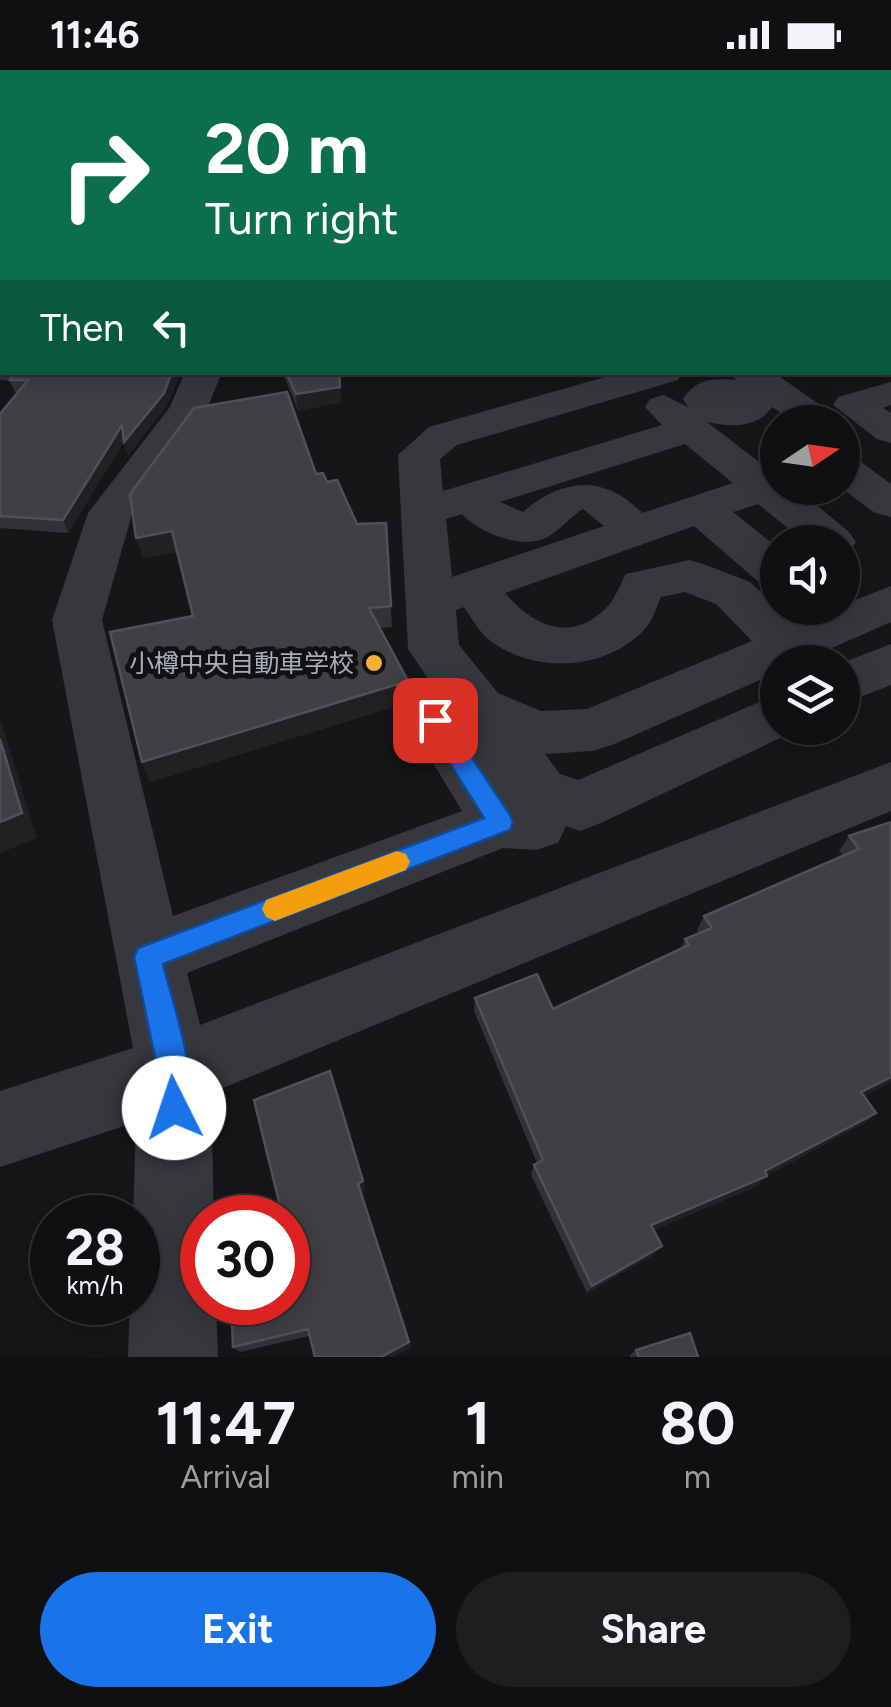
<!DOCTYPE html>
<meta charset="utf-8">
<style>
:root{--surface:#101012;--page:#1e1e20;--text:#f1f3f6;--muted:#9c9d9f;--line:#303032;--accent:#1a73e8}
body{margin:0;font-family:Figtree,"Noto Sans JP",sans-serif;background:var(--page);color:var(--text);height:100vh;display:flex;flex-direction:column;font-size:38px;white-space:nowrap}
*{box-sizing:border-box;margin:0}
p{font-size:32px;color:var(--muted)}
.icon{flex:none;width:55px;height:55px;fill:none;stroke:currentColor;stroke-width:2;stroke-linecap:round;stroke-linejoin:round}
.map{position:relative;height:1287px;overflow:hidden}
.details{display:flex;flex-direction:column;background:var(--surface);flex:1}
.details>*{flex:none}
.top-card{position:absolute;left:0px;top:0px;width:892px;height:305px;box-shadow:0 5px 25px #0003,0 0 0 2px var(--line);background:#0b6e4f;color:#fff;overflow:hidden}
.needle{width:65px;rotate:77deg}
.tools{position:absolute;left:760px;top:335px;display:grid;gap:20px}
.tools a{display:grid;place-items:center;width:100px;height:100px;border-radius:50%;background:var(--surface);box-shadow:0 5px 25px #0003,0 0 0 2px var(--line);font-size:50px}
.speed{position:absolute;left:30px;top:1125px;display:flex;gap:20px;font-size:50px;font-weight:700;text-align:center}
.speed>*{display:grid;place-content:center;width:130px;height:130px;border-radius:50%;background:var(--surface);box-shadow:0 5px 25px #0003,0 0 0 2px var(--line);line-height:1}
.speed small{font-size:25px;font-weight:400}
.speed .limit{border:15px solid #d22;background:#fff;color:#111}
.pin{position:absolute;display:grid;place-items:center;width:85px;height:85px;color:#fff;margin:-42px;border-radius:20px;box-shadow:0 5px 15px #0006}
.me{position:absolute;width:110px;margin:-55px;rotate:356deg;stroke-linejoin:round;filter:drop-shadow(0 0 8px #0008)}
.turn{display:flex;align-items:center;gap:35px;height:210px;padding:0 40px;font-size:45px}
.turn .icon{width:130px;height:130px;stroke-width:2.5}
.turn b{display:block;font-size:70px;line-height:85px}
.then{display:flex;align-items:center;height:95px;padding:0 40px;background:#0003;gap:20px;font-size:38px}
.eta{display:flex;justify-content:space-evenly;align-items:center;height:170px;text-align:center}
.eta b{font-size:60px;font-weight:700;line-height:70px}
.primary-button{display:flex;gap:20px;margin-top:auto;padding:20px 40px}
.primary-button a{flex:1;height:115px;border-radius:60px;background:var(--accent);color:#fff;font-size:40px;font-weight:700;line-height:115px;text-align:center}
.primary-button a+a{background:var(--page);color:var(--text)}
.status{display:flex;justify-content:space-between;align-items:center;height:70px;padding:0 50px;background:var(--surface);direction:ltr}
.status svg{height:28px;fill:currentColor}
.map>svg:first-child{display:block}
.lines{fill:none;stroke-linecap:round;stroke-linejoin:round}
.minor{fill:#37383d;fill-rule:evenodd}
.wall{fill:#323236}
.shaded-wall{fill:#212124}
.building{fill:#3f3f44;stroke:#4f5156;stroke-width:2.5}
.route{fill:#1a73e8;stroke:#114b97;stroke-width:2.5}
.slow{fill:#f59e0b}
.poi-dot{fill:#f2b134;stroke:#111113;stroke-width:4}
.labels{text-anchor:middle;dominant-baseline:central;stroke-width:10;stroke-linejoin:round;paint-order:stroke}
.poi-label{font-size:25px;fill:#a8adb8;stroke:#111113;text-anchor:end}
</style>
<div class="status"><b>11:46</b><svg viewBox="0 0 49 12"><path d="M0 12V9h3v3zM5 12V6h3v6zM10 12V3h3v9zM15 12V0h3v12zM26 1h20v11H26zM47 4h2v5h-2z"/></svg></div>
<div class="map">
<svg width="891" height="1287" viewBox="0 0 891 1287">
<rect width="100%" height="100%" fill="#161618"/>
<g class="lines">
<path class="minor" d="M 890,261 L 891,261 L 891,283 L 890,283 Z
M 185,302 L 222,302 L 207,339 L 132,444 L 102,550 L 173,846 L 462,741 L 407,650 L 433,616 L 408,579 L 398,385 L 429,357 L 623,302 L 683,302 L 678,310 L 457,375 L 440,389 L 443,421 L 662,355 L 645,337 L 650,329 L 664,325 L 688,337 L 683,329 C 697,308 712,308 736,310 L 730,302 L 773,302 L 833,344 L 838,352 L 794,352 L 772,337 C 757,359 731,357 707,352 L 771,401 L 778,399 L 778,418 L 796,418 L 849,462 L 856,472 L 849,482 L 842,484 L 842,472 L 805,472 L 758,434 L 733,442 L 778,478 L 778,518 L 761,514 L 694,456 L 505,523 C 532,555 571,574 606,538 C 615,530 620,514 626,504 L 689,490 L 706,495 L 750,512 L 795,554 L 891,516 L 891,552 L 800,592 L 778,592 L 778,602 L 612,675 L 592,681 L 545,684 L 560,704 L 578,710 L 778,624 L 778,658 L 797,660 L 601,753 L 580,761 L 566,756 L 558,773 L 536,780 L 503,778 L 187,903 L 200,955 L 891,692 L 891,741 L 211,1023 L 214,1148 L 202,1148 L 202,1232 L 216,1232 L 218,1287 L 128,1287 L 130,1232 L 138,1232 L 138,1148 L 133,1148 L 136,1052 L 0,1097 L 0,1021 L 133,978 L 52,550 L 88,443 L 170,337 ZM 685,374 L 733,413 L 642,443 C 604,404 562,408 523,442 L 500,432 ZM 583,439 L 604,456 L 452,507 L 446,449 L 462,444 C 480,464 526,482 551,465 C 563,457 571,446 583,439 ZM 685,522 L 716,534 L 752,571 L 587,639 L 541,641 L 498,623 L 459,575 L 456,540 L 464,537 C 471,547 478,560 487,568 C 530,604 603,602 643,561 C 652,553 656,538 661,527 Z
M 891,312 L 891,335 L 883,338 L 891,343 L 891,373 L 877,369 L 833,335 L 838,327 Z
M 842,386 L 857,389 L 891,414 L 891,447 L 875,443 L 841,418 Z
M 891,574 L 891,615 L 842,634 L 842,593 Z"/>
</g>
<path class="wall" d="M 2,180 L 2,302 L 181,302 L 167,335 L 128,385 L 124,371 L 68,463 L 0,458 L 0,344 L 18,322 L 15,322 L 10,311 L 0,310 L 0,231 L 1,230 L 1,219 L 0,220 L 0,185 Z
M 282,302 L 340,302 L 341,333 L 298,340 Z
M 316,404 L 327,412 L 357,454 L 386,453 L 392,557 L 380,558 L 408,611 L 409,632 L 150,712 L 142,692 L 193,546 L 177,482 L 143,488 Z
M 891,752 L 891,1012 L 864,1026 L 876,1043 L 863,1054 L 767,1105 L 757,1116 L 654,1160 L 655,1184 L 587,1223 L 531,1105 L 534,1095 L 537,1093 L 474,941 L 475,928 L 553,939 L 681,879 L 685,869 L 699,864 L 697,860 L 704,846 L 843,786 L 839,781 L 849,766 Z
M 365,1121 L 361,1123 L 411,1278 L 309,1266 L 240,1282 L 233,1277 L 292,1186 L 288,1148 Z
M 636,1280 L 698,1287 L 630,1287 L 630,1285 Z"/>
<path class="shaded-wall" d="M 172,302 L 181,302 L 167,335 L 128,385 L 124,372 Z
M 340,302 L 341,333 L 298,340 L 296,324 Z
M 122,355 L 126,368 L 68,463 L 63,450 Z
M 172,461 L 178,482 L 143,488 L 136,468 Z
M 408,611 L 409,632 L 150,712 L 142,692 Z
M 0,648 L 37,768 L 0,783 Z
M 891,1007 L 891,1012 L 849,1034 L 861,1022 Z
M 876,1043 L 863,1054 L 755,1111 L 765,1101 Z
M 767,1106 L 757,1116 L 645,1164 L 651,1155 Z
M 363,1111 L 365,1121 L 360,1123 L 358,1114 Z
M 662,1176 L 655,1184 L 587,1223 L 592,1216 Z
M 409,1272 L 411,1278 L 392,1287 L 381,1287 Z"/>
<path class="building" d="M 890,71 L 891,71 L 891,123 L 890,123 Z
M 890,135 L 891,135 L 891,208 L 890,207 Z
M 2,180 L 2,298 L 0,298 L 2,210 L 0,209 L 0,185 Z
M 15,302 L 172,302 L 164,323 L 124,372 L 122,355 L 63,450 L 0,446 L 0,344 L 28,310 L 10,310 Z
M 286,302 L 339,302 L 340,317 L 296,324 Z
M 287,322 L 316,404 L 323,403 L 327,412 L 337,410 L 357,454 L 386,453 L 391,536 L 369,538 L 408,611 L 142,692 L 110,562 L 193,546 L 172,461 L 136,468 L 130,424 L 194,338 Z
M 0,669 L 22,743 L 0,752 Z
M 891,752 L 891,1007 L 861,1022 L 876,1043 L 765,1101 L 767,1106 L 651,1155 L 662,1176 L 592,1216 L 534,1095 L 543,1090 L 475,928 L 537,904 L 553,939 L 689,875 L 685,869 L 712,858 L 704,846 L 859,779 L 849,766 Z
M 330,1001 L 363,1111 L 358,1114 L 409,1272 L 381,1287 L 315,1287 L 308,1259 L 233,1277 L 231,1232 L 288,1232 L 288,1188 L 292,1186 L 288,1166 L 288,1148 L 283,1148 L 254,1030 Z
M 690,1263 L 698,1287 L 639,1287 L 636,1280 Z"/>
<path class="route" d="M 435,642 L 443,644 L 510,745 L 513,752 L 510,760 L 163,894 C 173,936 201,1009 185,1049 L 174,1054 L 163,1049 L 158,1038 L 158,1002 L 134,887 L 138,878 L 484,748 L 423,650 Z"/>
<path class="slow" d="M 397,781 L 406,784 L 410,792 L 406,800 L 275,851 L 266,847 L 262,839 L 266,830 Z"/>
<circle class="poi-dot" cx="374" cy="593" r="10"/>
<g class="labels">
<g class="poi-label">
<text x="354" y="593">小樽中央自動車学校</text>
</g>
</g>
</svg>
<div class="tools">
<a><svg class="needle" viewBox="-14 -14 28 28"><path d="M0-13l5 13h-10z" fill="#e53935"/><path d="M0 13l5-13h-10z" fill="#9c9d9f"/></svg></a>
<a><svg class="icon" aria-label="sound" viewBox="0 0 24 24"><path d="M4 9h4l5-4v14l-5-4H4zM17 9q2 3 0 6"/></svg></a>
<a><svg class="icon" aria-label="layers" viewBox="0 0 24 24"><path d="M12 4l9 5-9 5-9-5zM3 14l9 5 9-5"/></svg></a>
</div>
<div class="speed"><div>28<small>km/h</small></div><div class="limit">30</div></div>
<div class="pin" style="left:435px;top:650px;background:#d93025"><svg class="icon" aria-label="arrive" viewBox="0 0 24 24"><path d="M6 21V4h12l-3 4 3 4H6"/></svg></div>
<svg class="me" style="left:174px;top:1038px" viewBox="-20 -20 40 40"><circle r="19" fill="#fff"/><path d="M0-13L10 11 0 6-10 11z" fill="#1a73e8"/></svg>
<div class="top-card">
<div class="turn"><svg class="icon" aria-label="right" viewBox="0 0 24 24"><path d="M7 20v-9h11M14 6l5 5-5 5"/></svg><div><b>20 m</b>Turn right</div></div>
<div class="then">Then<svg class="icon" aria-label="left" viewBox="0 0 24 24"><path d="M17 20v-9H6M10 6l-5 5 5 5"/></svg></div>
</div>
</div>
<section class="details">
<div class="eta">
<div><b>11:47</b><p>Arrival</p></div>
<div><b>1</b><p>min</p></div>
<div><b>80</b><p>m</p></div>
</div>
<div class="primary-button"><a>Exit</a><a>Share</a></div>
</section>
